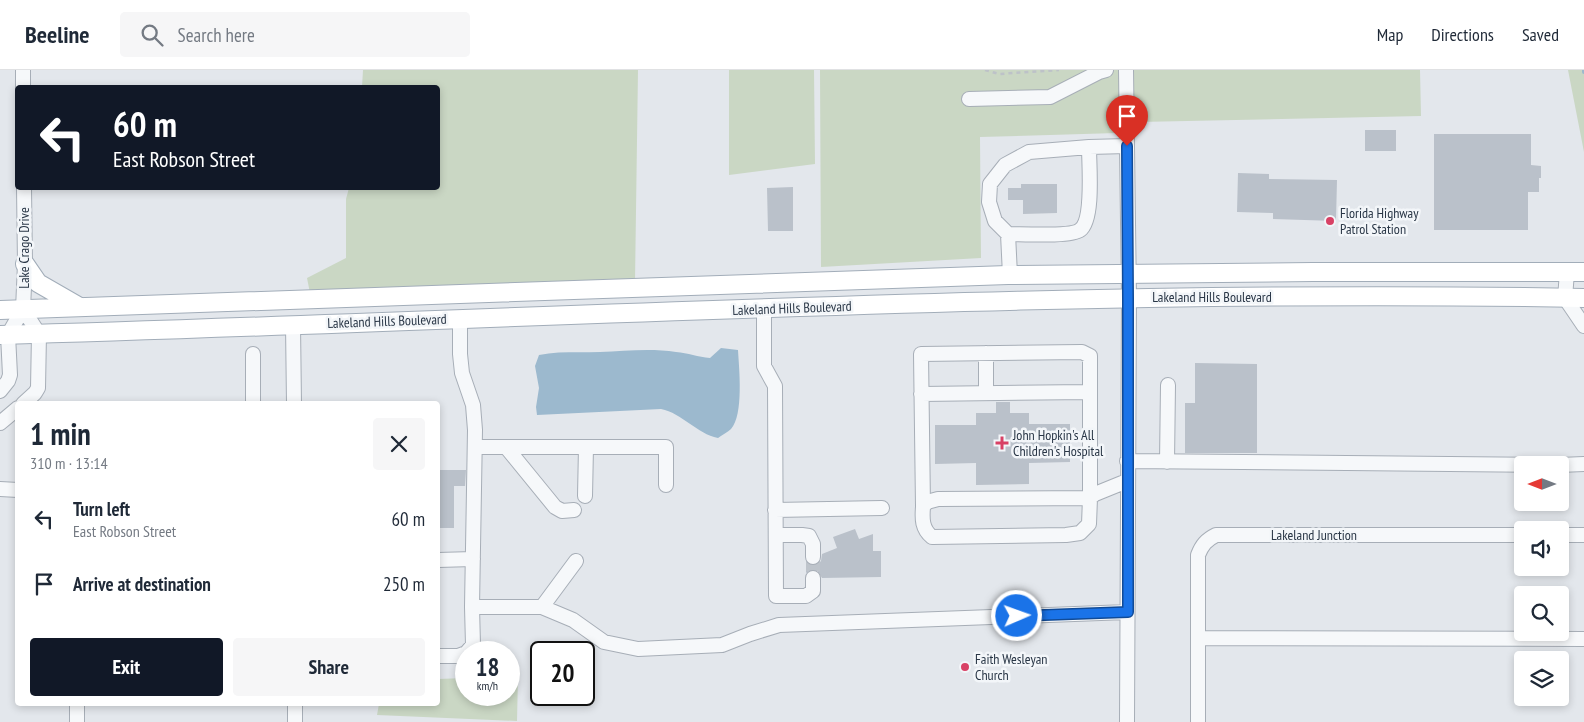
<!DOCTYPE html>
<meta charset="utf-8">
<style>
:root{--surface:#fff;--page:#f6f6f7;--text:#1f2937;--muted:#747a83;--line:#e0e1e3;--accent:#111827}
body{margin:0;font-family:"PT Sans Narrow",sans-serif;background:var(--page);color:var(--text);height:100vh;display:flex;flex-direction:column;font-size:19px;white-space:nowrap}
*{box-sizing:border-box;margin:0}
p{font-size:16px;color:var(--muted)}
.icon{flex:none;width:28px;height:28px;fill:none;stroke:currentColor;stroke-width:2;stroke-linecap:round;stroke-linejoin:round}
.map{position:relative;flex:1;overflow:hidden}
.panel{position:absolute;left:15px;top:331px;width:425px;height:305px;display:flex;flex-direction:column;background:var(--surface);border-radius:5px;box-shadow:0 2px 8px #0003}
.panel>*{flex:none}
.guide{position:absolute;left:15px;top:15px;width:425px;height:105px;border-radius:5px;box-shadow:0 2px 8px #0003;background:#111827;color:#fff;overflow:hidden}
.needle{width:32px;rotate:270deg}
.tools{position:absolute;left:1514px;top:386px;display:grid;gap:10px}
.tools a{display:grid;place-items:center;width:55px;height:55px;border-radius:5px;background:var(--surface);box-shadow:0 2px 8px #0003;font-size:25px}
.speed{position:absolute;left:455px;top:571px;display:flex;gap:10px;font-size:25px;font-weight:700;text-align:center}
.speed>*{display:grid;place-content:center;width:65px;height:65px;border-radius:50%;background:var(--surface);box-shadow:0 2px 8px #0003;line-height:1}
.speed small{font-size:12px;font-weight:400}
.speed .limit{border:2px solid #111;border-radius:8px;background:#fff;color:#111}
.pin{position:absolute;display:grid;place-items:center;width:42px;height:42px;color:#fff;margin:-51px -21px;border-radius:50% 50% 50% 0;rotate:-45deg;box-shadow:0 0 5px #0007}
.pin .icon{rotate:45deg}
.me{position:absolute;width:55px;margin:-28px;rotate:88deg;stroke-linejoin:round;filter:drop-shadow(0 0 4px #0008)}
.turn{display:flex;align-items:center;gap:18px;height:105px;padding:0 15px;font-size:22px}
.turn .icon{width:65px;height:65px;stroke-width:2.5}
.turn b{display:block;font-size:35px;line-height:42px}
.round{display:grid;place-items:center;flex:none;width:52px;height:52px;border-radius:5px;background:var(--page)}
.headline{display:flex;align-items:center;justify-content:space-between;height:85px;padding:0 15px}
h1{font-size:30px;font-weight:700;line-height:38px}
.primary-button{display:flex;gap:10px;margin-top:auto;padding:10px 15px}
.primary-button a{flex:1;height:58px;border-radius:5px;background:var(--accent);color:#fff;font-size:20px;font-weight:700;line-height:58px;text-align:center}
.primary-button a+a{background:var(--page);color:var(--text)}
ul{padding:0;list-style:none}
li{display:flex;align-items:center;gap:15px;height:65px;padding:0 15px}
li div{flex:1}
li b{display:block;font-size:19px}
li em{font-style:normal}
header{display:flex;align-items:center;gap:30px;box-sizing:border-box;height:70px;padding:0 25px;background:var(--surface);border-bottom:1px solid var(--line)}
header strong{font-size:24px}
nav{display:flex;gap:28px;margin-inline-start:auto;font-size:18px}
.search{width:350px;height:45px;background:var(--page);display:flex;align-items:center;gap:12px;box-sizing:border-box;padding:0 18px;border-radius:5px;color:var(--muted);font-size:19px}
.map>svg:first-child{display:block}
.green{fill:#cad7c4}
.water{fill:#9cb9ce}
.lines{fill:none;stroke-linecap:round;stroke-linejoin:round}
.stream{stroke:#9cb9ce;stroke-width:4}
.building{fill:#bac1ca}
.minor-tunnel{stroke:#bec4cb;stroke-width:14;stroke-dasharray:14 7;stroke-linecap:butt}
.minor-casing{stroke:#a7aeb7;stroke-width:16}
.major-casing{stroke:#a2adb9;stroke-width:20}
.path{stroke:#bdc2c8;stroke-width:2.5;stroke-dasharray:4 4;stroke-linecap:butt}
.minor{stroke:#f6f8fa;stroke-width:14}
.major{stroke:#fff;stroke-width:18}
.route-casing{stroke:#114b97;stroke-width:12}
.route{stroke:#1a73e8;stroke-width:9}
.poi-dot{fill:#d84165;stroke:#f3f6f9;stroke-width:2}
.labels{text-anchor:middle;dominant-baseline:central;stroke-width:5;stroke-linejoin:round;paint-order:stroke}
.poi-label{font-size:14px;fill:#293646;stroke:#f3f6f9;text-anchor:start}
.street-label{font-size:14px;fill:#293646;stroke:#f3f6f9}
</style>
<header>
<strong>Beeline</strong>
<div class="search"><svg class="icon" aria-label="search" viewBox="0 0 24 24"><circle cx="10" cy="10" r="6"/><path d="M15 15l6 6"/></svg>Search here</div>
<nav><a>Map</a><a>Directions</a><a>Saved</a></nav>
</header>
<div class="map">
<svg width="1584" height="652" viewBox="0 0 1584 652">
<rect width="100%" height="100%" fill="#e3e7ec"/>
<path class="green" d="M 363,0 L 638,0 L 635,212 L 310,223 L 307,208 L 346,188 L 346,129 L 349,118 L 438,118 L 438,18 L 362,17 Z
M 729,0 L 814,0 L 815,94 L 729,105 Z
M 820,0 L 1420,0 L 1421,46 L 1139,52 L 1117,63 L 980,67 L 981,188 L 821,197 Z
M 1568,0 L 1584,0 L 1584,82 Z
M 509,607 L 518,607 L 517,651 L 377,645 L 379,634 L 438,634 L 438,609 L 466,608 L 466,625 L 509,625 Z"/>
<path class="water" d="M 721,278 L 738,280 C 739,298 744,345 731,359 C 728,362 722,365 718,368 C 697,364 682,343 661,339 L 537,345 L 536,337 L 539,318 L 535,296 L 539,285 C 558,281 579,283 600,282 C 625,281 651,278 676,282 C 688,283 698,287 710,288 Z"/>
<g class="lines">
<path class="stream" d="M 1584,0 L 1584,2"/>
</g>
<path class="building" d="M 1365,60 L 1396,60 L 1396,81 L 1365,81 Z
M 1434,64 L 1531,64 L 1531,95 L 1541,96 L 1541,108 L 1539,108 L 1539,122 L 1528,122 L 1528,160 L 1434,160 Z
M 1238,103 L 1269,104 L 1269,109 L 1337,110 L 1336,151 L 1273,149 L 1273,143 L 1237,142 Z
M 1021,114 L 1057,114 L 1057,143 L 1023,144 L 1023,130 L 1008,130 L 1008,118 L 1021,118 Z
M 793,117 L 793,161 L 768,161 L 767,118 Z
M 1195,293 L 1257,294 L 1257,383 L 1185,383 L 1185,333 L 1195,333 Z
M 996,332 L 1010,332 L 1010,343 L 1029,343 L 1029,354 L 1070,354 L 1070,392 L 1029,393 L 1029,414 L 976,415 L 976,393 L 935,394 L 935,355 L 976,355 L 976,343 L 996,343 Z
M 438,400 L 466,400 L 465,416 L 454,416 L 454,458 L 438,458 Z
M 855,459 L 859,469 L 873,464 L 873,481 L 881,481 L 881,507 L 822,508 L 817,500 L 813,499 L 806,503 L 806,492 L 813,496 L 817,495 L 821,491 L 822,484 L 837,478 L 833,467 Z"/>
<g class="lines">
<path class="minor-tunnel" d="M 813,487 L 813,508"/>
<defs>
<path id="minor" d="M 23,0 L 23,18
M 1126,0 L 1129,228 L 1127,652
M 969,29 L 1050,27 L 1099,2 L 1106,0
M 1008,164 L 995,151 L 989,132 L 990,114 L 1005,95 L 1029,82 L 1089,77
M 1567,202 L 1565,228 L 1584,256
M 1010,205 L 1008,164 C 1022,164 1071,167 1080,160 C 1094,150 1089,95 1089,77 L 1127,76
M 764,238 L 764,296 L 775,316 L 776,526 L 806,526 L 813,521 L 813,508
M 23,239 L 39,264 L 38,318 L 35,323 L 23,334
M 460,249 L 460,284 L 462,303 L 473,335 L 475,360 L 472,537 L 473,575 L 467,582
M 293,255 L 294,334
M 986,283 L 986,323
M 0,321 L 8,311 L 10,305 L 8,265 L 23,239 L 25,194 L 24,118
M 921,324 L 1089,322
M 253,334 L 253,284
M 0,353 L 18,338
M 475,377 L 666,377 L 666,415
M 506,377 L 555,437 L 562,441 L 574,440
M 1127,391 L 1550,395
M 1167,392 L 1168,315
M 1560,395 L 1584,394
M 0,419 L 18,420
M 585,426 L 586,377
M 923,437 L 921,284 L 1082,282 L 1090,286 L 1090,428 L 938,429 L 927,432 L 923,437 C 922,449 922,459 932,467 L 1066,465 L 1080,463 L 1089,454 L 1090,428 L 1095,424 L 1127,411
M 775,440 L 882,438
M 776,465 L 802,465 L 809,466 L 813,474 L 813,487
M 1560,465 L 1584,465
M 438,490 L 473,489
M 472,537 L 542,537 L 573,550 L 604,572 L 638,579 L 722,575 L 750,564 L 779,555 L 1127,542
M 542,537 L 576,491
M 1198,568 L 1584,569
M 438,586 L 458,586 L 466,583
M 77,634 L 77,652
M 295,652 L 295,634
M 1198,652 L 1198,485 C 1202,475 1206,470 1216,465 L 1522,465"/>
<path id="major" d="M 25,194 L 38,213 L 78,236
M 0,240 L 1008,205 L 1313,202 L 1584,202
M 0,265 C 528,250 1056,218 1584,228"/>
</defs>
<use href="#minor" class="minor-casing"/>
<use href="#major" class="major-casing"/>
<path class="path" d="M 985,0 L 999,4 L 1059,0"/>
<use href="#minor" class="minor"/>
<use href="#major" class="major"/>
</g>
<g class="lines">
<defs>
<path id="route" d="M 1017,546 L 1128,542 L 1128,228 L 1127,76"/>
</defs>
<use href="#route" class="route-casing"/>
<use href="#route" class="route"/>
</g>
<g class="poi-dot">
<circle cx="1330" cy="151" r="5"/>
<path d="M999.5 365.5h5v5h5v5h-5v5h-5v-5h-5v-5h5z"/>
<circle cx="965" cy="597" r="5"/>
</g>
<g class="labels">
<g class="poi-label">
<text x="1340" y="143">Florida Highway<tspan x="1340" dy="16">Patrol Station</tspan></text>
<text x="1013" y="365">John Hopkin's All<tspan x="1013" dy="16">Children's Hospital</tspan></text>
<text x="975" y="589">Faith Wesleyan<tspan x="975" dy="16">Church</tspan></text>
</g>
<g class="street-label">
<text transform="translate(24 178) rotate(-90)">Lake Crago Drive</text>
<text x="1212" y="227">Lakeland Hills Boulevard</text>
<text transform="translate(792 238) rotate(-2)">Lakeland Hills Boulevard</text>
<text transform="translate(387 251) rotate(-2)">Lakeland Hills Boulevard</text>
<text x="1314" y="465">Lakeland Junction</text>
</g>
</g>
</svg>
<div class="tools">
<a><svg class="needle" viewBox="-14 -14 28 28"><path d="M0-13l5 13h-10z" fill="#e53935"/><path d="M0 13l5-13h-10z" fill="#747a83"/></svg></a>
<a><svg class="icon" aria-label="sound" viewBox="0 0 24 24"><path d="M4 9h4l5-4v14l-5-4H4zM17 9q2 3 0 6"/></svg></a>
<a><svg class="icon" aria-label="search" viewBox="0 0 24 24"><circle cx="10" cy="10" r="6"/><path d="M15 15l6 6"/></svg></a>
<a><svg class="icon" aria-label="layers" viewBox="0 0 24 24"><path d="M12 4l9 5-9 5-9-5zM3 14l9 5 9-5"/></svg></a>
</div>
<div class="speed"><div>18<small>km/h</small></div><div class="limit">20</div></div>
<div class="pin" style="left:1127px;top:76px;background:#d93025"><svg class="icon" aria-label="arrive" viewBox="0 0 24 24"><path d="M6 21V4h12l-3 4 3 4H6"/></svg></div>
<svg class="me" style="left:1017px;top:546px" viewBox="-20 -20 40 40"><circle r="17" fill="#1a73e8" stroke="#fff" stroke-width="3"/><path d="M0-11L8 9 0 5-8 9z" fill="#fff"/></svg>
<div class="guide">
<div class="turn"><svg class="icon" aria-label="left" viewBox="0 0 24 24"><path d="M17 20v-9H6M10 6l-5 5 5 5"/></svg><div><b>60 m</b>East Robson Street</div></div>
</div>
<section class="panel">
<div class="headline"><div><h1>1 min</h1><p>310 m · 13:14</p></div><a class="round"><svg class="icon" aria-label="close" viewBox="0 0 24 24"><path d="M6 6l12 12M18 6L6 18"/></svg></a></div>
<ul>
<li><svg class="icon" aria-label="left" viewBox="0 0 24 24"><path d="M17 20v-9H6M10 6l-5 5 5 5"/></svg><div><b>Turn left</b><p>East Robson Street</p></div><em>60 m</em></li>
<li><svg class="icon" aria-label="arrive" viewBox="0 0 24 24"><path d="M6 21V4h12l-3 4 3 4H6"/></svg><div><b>Arrive at destination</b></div><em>250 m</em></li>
</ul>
<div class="primary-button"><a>Exit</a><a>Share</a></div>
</section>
</div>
